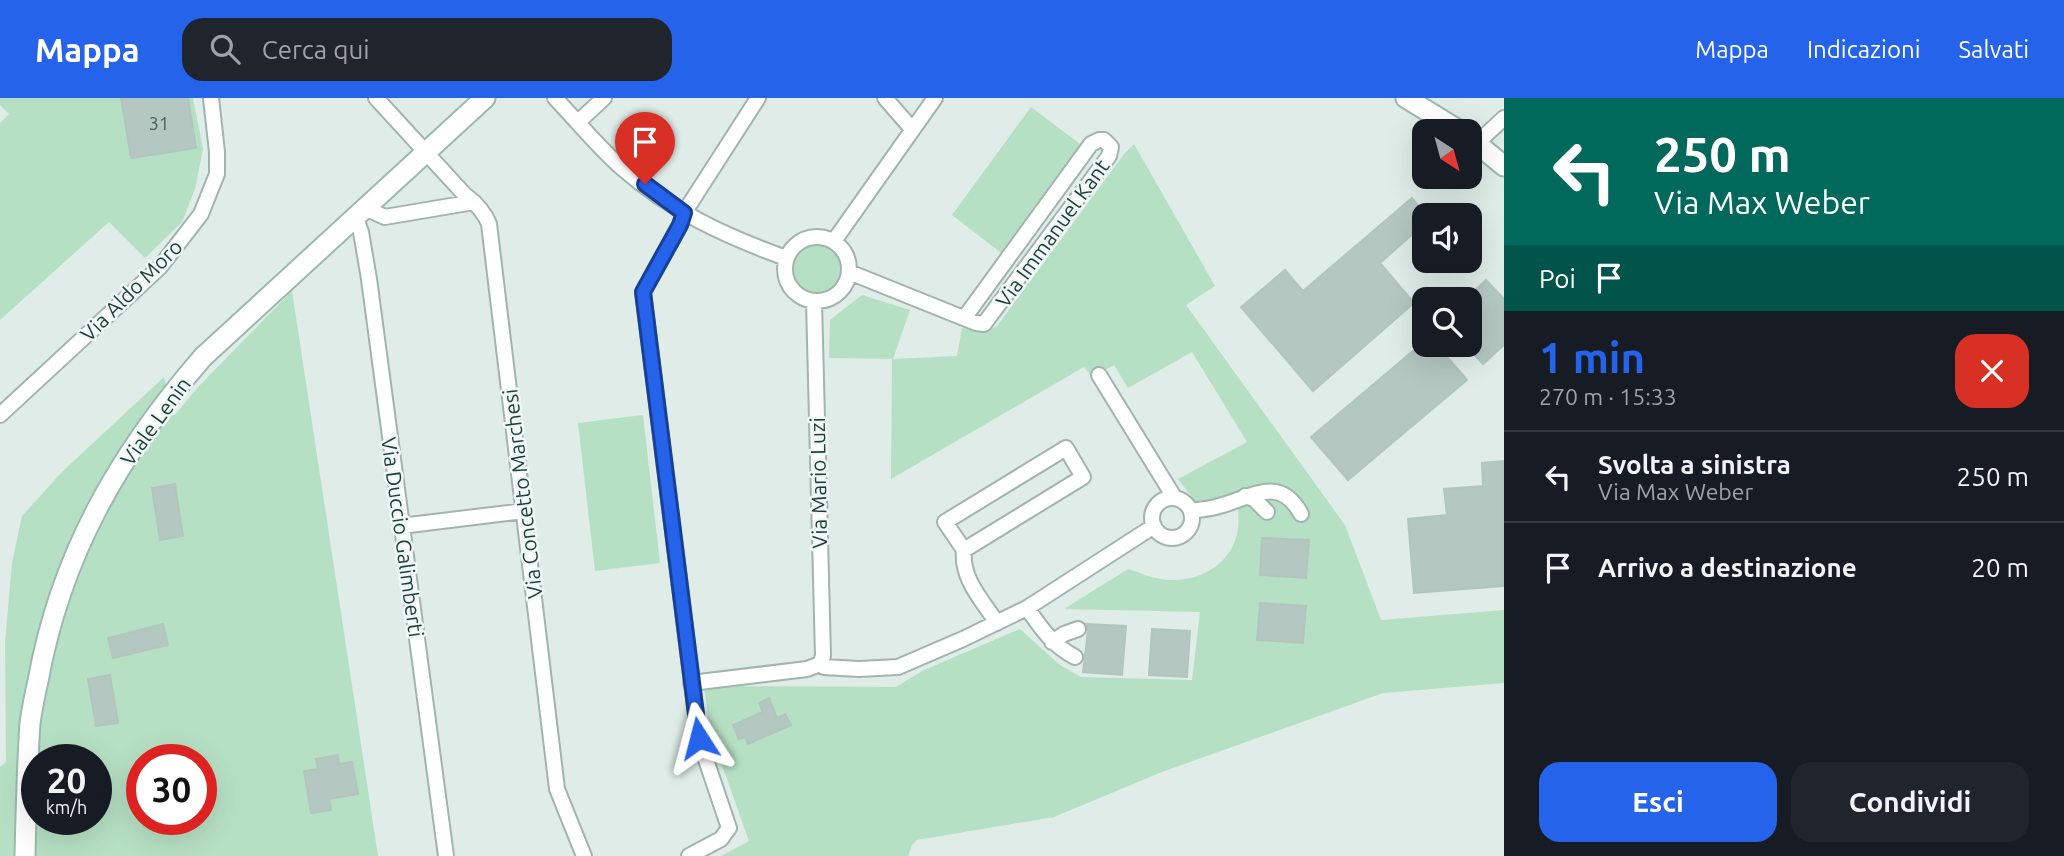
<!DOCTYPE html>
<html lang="it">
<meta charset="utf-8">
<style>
:root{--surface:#171b24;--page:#20242c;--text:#f1f3f6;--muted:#9ea1a6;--line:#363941;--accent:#2563eb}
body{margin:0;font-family:Ubuntu,sans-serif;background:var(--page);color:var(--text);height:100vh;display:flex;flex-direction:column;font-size:26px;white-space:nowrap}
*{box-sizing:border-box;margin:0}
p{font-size:23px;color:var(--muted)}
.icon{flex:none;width:38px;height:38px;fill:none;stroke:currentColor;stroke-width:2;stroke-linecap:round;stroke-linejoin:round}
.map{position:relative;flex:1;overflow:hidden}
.sheet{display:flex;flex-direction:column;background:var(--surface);width:560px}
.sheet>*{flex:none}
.top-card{background:#00695c;color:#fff;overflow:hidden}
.needle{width:46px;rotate:144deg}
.fabs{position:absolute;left:1412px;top:21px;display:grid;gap:14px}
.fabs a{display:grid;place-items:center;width:70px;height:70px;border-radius:14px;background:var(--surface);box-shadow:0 7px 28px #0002;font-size:35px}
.speed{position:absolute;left:21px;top:646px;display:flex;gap:14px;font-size:35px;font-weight:700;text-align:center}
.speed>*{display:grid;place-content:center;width:91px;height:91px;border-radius:50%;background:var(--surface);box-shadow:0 7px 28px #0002;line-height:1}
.speed small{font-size:18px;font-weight:400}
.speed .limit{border:10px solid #d22;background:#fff;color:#111}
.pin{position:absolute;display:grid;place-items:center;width:60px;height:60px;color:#fff;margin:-72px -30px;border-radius:50% 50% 50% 0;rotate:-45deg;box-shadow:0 0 7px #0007}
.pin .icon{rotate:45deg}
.me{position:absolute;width:77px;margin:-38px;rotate:351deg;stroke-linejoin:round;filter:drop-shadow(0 0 5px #0008)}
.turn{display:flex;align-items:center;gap:24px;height:147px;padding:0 35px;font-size:32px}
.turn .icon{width:91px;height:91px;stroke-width:2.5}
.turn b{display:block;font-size:49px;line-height:60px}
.then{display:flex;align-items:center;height:66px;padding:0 35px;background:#0003;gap:14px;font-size:26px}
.round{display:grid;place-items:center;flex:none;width:74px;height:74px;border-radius:21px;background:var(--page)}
.overview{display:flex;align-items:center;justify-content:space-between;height:119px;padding:0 35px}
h1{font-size:42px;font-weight:700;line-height:52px;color:var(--accent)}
.action{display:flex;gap:14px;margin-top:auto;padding:14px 35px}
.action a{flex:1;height:80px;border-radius:21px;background:var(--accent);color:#fff;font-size:28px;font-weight:700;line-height:80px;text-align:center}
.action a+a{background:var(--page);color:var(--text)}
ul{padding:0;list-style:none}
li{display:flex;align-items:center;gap:21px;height:91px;padding:0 35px;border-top:2px solid var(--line)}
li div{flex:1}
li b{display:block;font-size:26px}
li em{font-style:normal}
header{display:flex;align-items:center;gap:42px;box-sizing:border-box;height:98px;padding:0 35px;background:var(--accent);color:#fff}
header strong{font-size:33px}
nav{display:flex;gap:38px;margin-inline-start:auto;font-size:24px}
.search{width:490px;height:63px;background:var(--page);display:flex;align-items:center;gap:18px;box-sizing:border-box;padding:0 24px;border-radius:21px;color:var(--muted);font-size:26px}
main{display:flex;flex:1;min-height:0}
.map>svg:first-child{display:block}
.green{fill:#b6e0c4;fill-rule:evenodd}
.building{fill:#b4c7c1;stroke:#b1c6bf;stroke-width:2}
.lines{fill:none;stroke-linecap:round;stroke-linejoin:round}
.street-casing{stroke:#a1b4af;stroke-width:18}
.secondary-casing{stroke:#9cb9b1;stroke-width:23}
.street{stroke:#fff;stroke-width:14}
.secondary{stroke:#fff;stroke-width:19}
.route-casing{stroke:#184099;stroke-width:18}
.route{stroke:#2563eb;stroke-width:12}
.labels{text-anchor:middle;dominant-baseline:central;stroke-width:5;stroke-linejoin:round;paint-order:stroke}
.number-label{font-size:18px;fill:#44605a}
.street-label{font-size:21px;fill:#1e3e38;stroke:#f0f8f5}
</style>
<header>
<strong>Mappa</strong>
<div class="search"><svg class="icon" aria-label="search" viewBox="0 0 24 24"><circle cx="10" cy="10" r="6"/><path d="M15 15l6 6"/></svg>Cerca qui</div>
<nav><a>Mappa</a><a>Indicazioni</a><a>Salvati</a></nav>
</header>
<main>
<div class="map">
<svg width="1504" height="758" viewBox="0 0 1504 758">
<rect width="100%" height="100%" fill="#dfece7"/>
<path class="green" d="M 0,0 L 193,0 L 203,51 L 195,91 L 182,124 L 145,160 L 109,124 L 0,222 L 0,25 L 9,16 L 0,7 Z
M 1031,9 L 1084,49 L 1004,157 L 952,117 Z
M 1134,46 L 1215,188 L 1186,207 L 1345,427 L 1381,522 L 1504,512 L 1504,585 L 1383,595 L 1162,674 L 1054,719 L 917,742 L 912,747 L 908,758 L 721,758 L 749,743 L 710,633 L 704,588 L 896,589 L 922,573 L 1020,531 L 1060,567 L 1081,579 L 1192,582 L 1200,514 L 1064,511 L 1128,471 C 1138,474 1149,479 1160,481 C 1194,487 1234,468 1238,430 C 1239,423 1238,415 1238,408 L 1203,418 L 1195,403 L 1178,381 L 1247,344 L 1192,254 L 1128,290 L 1114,267 L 1092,279 L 1084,269 L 891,381 L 892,261 L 829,260 L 830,222 L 862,197 L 910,212 L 893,261 L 957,258 L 962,230 L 985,234 L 997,228 L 1125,55 Z
M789 172a27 27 0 1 1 54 0a27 27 0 1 1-54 0Z
M 292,193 L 378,758 L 0,758 L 0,669 L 6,664 L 5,544 L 12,465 L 22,418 L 63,373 L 164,279 L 174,318 L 199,288 ZM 37,662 L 96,662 L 96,721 L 37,721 ZM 142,662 L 201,662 L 201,721 L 142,721 Z
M 643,317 L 660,465 L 595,473 L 578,325 Z"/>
<path class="building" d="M 121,0 L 188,0 L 196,50 L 131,60 Z
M 1412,100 L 1424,115 L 1424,126 L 1380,165 L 1414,205 L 1313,293 L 1241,209 L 1285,172 L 1303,193 Z
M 1486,182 L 1504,201 L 1504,247 L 1483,266 L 1470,252 L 1470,197 Z
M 1420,247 L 1437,247 L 1467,282 L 1348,382 L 1311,339 Z
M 1504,363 L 1504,488 L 1414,495 L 1408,421 L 1447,417 L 1444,391 L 1483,388 L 1482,365 Z
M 175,386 L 183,438 L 160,442 L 152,390 Z
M 1262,440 L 1309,442 L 1306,480 L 1260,477 Z
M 1260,505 L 1306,508 L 1303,545 L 1257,542 Z
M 163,526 L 168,547 L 113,560 L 108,540 Z
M 1086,526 L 1126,528 L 1122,577 L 1083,574 L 1088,532 Z
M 1152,531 L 1190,533 L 1187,579 L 1149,577 Z
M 110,577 L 118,625 L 96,628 L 88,581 Z
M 769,600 L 777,620 L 785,616 L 791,627 L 748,646 L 745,639 L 739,641 L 733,627 L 763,614 L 759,605 Z
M 338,657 L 339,666 L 352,664 L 358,696 L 329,701 L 331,712 L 311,715 L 304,673 L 318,671 L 316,661 Z"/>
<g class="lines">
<defs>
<path id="street" d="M 376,0 L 465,97 C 476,105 484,113 489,126 L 557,691 L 584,758
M 555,0 C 577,23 598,49 622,70 C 671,113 725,138 786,160
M 885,0 L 912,31
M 578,24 L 604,0
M 1477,45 L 1504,20
M 367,111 L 385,119 L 474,104
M 356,121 L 361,134 L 369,181 L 446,758
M785 171a32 32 0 1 1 64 0a32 32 0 1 1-64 0Z
M 834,143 L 935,0
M 849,174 L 976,225 L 984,226 L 1109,58 L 1111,49 L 1104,42 L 1099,42 L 1091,46 L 965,219
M 814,203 L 823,558 L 820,566
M 1099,277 L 1174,399
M 0,317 L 160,169 L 201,116 L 217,76 L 217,54 L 211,0
M 1245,398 L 1254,401 L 1267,414
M1152 420a20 20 0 1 1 40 0a20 20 0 1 1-40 0Z
M 1192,413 C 1201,411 1211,411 1219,408 C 1251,400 1280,376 1301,416
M 401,428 L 524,413
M 964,452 L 1083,379 L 1066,350 L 945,424 L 964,452 C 961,481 982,502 997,525
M 1027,510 C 1042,531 1052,547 1075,559
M 1052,544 L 1064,536 L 1078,531
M 691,585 L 807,571 L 820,566 L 824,569 L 859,571 L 898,569 L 963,541 L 1027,510 L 1154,428
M 689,758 L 721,741 L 729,730 L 699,641 L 643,194 L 680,127 L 684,115 L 758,0"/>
<path id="secondary" d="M 1406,0 L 1460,33
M 1470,40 L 1504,68
M 25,758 C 26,714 27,669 30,625 C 32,611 35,596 38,583 C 61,456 119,356 203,259 L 485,0"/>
</defs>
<use href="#street" class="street-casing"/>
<use href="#secondary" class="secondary-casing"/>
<use href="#street" class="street"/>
<use href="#secondary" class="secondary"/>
</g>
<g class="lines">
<defs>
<path id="route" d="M 645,86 L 684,115 L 680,127 L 643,194 L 699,640"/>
</defs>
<use href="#route" class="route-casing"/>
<use href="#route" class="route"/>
</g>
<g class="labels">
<g class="number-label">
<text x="159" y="25">31</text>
</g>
<g class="street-label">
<text transform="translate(1052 135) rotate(-54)">Via Immanuel Kant</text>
<text transform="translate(131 192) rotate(-45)">Via Aldo Moro</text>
<text transform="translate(155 323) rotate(-54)">Viale Lenin</text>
<text transform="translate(818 385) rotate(-91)">Via Mario Luzi</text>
<text transform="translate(522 396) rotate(-97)">Via Concetto Marchesi</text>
<text transform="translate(403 439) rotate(82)">Via Duccio Galimberti</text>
</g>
</g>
</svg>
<div class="fabs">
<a><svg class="needle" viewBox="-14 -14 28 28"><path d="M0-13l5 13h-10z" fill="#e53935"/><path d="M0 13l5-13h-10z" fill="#9ea1a6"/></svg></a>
<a><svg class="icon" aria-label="sound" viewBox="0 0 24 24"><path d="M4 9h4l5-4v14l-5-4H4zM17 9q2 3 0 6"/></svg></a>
<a><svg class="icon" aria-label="search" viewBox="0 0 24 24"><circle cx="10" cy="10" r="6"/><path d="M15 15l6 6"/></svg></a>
</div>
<div class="speed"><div>20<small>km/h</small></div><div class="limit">30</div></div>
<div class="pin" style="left:645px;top:86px;background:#d93025"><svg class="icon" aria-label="arrive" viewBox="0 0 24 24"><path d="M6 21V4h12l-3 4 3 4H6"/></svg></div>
<svg class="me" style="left:699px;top:640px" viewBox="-20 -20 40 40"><path d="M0-17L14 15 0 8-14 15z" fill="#2563eb" stroke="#fff" stroke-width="4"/></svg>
</div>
<section class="sheet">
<div class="top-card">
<div class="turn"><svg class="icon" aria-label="left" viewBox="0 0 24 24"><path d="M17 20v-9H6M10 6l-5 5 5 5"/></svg><div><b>250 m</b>Via Max Weber</div></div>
<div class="then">Poi<svg class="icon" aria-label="arrive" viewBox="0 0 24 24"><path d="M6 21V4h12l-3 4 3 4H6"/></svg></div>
</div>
<div class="overview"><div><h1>1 min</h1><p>270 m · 15:33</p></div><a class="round" style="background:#d93025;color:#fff"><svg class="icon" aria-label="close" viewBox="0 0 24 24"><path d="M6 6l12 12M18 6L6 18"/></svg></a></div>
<ul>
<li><svg class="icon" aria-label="left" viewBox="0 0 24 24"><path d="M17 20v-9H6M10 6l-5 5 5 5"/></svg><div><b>Svolta a sinistra</b><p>Via Max Weber</p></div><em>250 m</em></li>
<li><svg class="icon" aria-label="arrive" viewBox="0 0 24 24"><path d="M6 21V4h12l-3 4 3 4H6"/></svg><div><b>Arrivo a destinazione</b></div><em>20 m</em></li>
</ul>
<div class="action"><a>Esci</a><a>Condividi</a></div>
</section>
</main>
